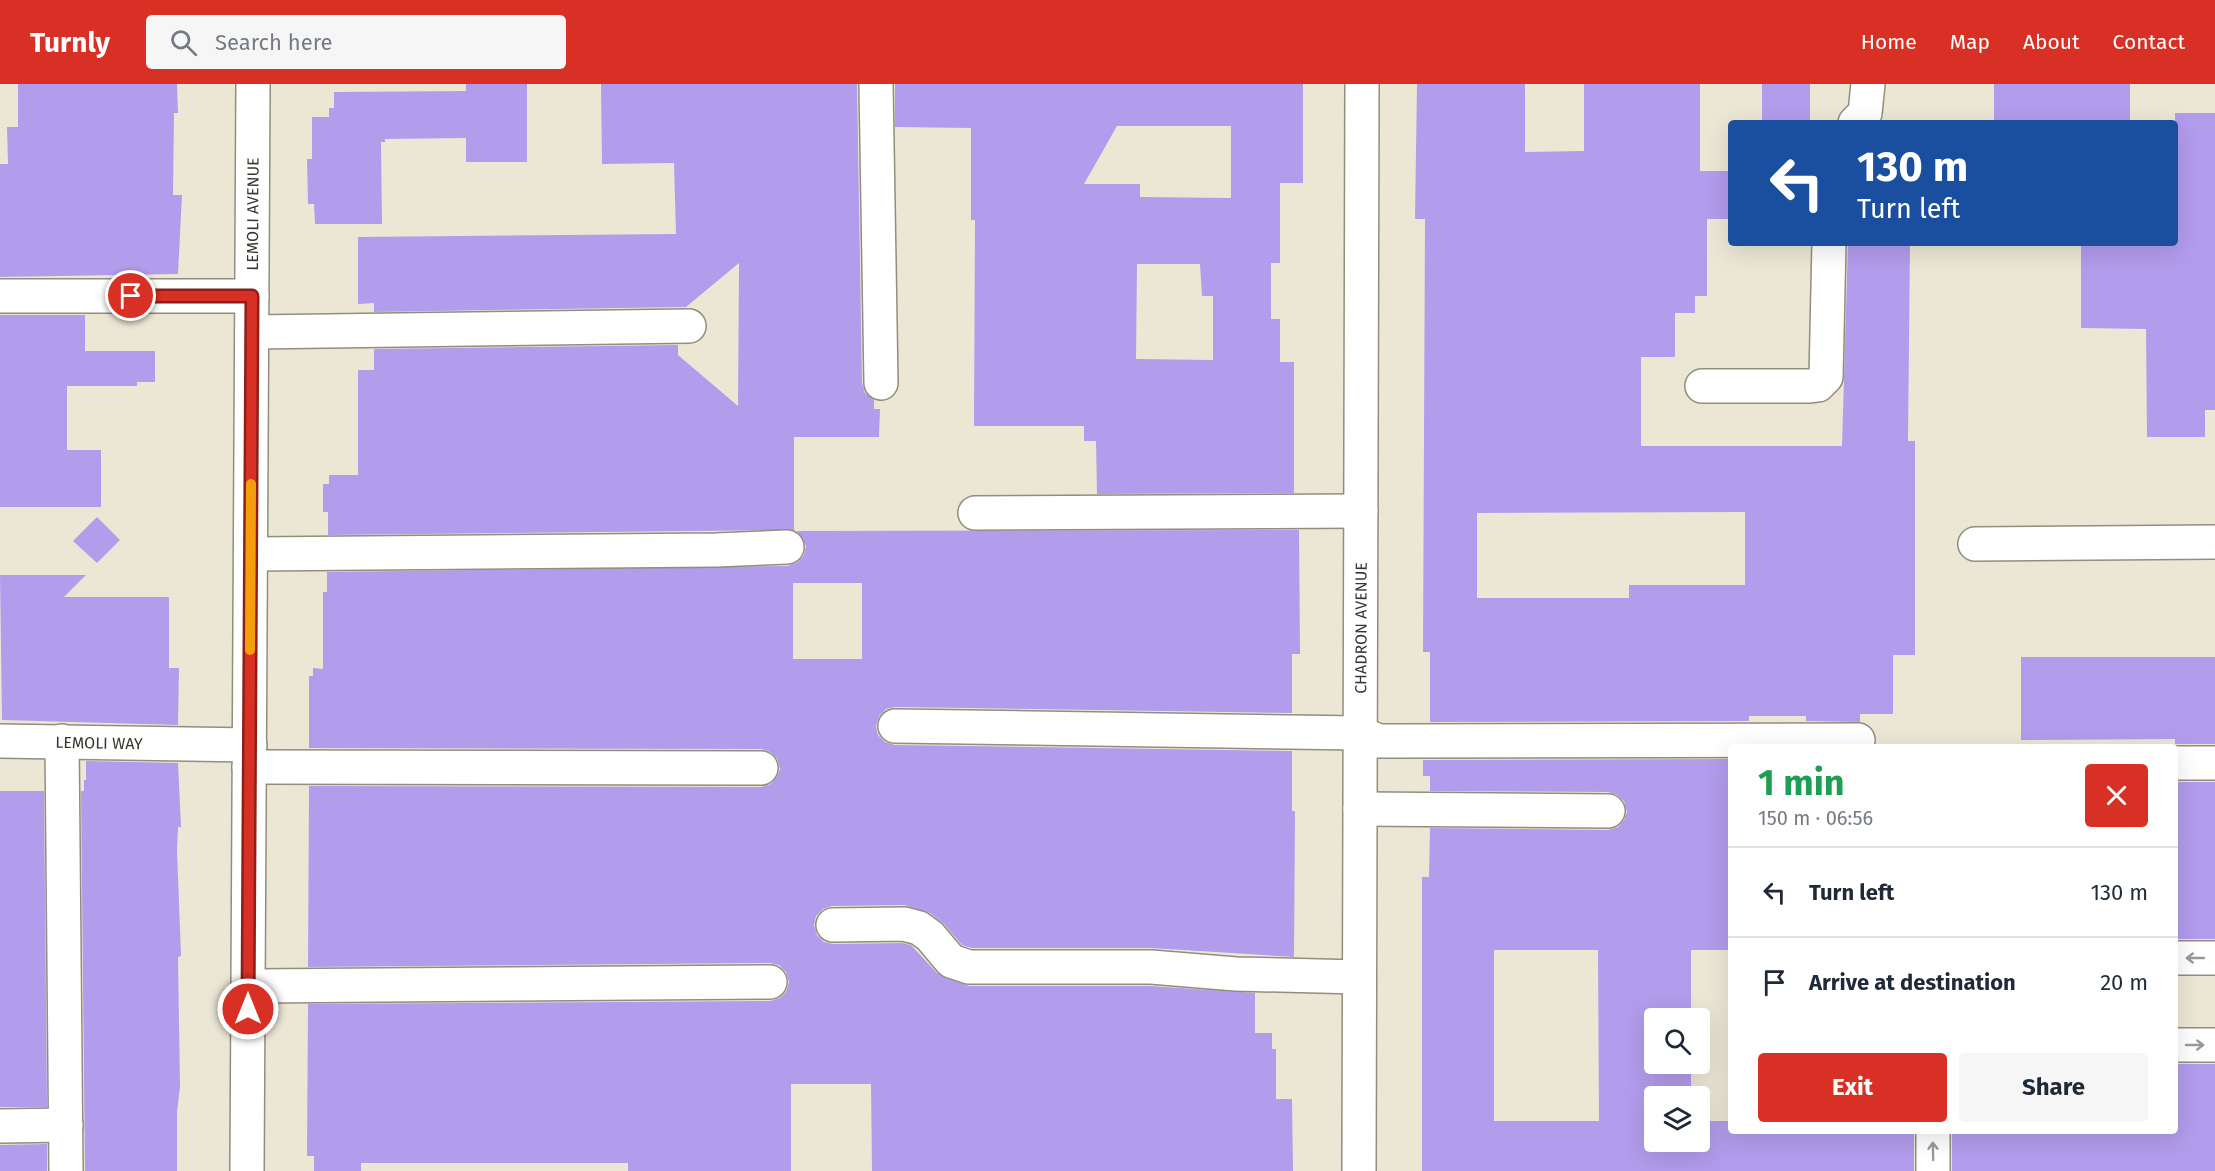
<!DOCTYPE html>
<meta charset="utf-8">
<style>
:root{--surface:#fff;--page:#f6f6f7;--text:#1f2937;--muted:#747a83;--line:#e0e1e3;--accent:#d93025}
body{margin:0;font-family:"Fira Sans",sans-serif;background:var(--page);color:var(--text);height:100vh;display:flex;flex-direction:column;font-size:22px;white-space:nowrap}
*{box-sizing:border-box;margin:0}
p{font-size:20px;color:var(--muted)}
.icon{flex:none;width:33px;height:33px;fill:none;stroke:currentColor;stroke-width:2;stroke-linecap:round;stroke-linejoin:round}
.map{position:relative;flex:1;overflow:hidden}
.side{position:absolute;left:1728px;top:660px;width:450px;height:390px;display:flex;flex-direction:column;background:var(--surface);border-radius:6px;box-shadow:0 6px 24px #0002}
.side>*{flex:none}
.banner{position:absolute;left:1728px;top:36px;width:450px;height:126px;border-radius:6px;box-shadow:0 6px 24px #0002;background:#1a4fa0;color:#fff;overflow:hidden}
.buttons{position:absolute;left:1644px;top:924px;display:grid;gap:12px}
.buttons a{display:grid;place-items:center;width:66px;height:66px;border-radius:6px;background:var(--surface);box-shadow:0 6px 24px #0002;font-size:30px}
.pin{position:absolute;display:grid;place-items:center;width:51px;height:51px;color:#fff;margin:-26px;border:3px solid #fff;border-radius:50%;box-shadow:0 2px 6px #0007}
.me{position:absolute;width:66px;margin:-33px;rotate:0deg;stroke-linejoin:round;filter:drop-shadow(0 0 4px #0008)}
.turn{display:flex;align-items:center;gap:21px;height:126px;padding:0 30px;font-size:27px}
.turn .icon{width:78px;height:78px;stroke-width:2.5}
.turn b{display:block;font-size:42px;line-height:51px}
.round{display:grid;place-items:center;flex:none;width:63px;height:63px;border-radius:6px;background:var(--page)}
.headline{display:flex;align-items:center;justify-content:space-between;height:102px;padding:0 30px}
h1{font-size:36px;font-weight:700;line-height:45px;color:#1e9e55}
.cta{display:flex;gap:12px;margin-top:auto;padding:12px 30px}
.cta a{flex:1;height:69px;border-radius:6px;background:var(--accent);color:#fff;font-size:24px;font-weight:700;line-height:69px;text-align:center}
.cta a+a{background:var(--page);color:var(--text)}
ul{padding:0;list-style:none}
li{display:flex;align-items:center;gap:18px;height:90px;padding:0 30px;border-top:2px solid var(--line)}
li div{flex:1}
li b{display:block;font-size:22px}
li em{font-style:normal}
header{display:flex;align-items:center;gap:36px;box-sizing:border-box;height:84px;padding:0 30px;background:var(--accent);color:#fff}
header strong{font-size:28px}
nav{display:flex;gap:33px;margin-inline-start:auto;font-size:21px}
.search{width:420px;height:54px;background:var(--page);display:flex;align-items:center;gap:15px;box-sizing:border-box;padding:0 21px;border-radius:6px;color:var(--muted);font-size:22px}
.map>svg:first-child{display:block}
.building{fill:#b29cec;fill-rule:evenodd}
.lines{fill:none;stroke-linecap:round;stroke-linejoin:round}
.minor-casing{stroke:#928d7d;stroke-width:36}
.minor{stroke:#fff;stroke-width:33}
.oneway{stroke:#9b9a96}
.route-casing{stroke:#8d1f18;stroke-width:15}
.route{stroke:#d93025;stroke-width:10}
.slow{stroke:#f59e0b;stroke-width:10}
.labels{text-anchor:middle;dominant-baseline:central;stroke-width:6;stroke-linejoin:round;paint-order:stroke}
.street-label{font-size:16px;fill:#37352e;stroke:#ece7d5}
</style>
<header>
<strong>Turnly</strong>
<div class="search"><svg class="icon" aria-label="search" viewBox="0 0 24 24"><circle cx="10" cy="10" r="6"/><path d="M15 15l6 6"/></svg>Search here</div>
<nav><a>Home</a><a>Map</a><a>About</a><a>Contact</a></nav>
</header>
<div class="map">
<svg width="2215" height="1087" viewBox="0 0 2215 1087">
<rect width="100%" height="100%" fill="#ece7d5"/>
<path class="building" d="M 18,0 L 177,0 L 178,29 L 174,29 L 173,111 L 182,111 L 178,190 L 0,193 L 0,80 L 8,80 L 7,43 L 18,43 Z
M 466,0 L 527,0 L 527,78 L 466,78 L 466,54 L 385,55 L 385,58 L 381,58 L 382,140 L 315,140 L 314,120 L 308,120 L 307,75 L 312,75 L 312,33 L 329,33 L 329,24 L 334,24 L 334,8 L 466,7 Z
M 601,0 L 857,0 L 862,299 L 865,309 L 874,316 L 874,325 L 880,325 L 879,353 L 794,353 L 794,446 L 328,451 L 328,428 L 323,428 L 323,400 L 329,400 L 329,391 L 358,391 L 358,286 L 374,286 L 374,265 L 678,261 L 678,271 L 738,322 L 739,179 L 686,223 L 374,228 L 374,219 L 358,220 L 358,153 L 676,150 L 674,79 L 602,80 Z
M 895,0 L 1303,0 L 1303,99 L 1280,99 L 1280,179 L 1271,179 L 1271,235 L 1280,235 L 1280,278 L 1294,278 L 1294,409 L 1097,410 L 1096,357 L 1084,357 L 1084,342 L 974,342 L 975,136 L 971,136 L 971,44 L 895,43 ZM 1117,42 L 1231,42 L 1231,114 L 1140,113 L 1140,100 L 1084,100 ZM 1137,180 L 1200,180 L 1202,212 L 1213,212 L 1213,276 L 1136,275 Z
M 1417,0 L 1525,0 L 1525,68 L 1584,67 L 1584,0 L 1700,0 L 1700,87 L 1731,87 L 1731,135 L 1707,135 L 1707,212 L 1695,212 L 1695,229 L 1675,229 L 1675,273 L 1641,273 L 1641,362 L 1842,362 L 1848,159 L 1910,159 L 1908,357 L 1915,357 L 1915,571 L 1893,571 L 1893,630 L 1860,630 L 1860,638 L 1806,637 L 1806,632 L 1749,632 L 1749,637 L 1430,638 L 1430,568 L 1423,568 L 1425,135 L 1415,135 ZM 1745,428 L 1745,501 L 1629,501 L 1629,514 L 1477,514 L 1477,429 Z
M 1762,0 L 1810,0 L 1810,39 L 1762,39 Z
M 1994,0 L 2130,0 L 2130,39 L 1994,39 Z
M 2175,29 L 2215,29 L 2215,326 L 2205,326 L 2205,353 L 2147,353 L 2146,245 L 2081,244 L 2081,159 L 2175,159 Z
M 0,231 L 85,231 L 85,267 L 155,267 L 155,298 L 137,298 L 137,302 L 67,302 L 67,366 L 101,366 L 101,423 L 0,423 Z
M 97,433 L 120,456 L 97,479 L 73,457 Z
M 1299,446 L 1300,570 L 1292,570 L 1292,629 L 895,623 L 886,625 L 879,632 L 876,642 L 878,651 L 885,658 L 895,661 L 1292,667 L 1292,727 L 1295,727 L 1294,873 L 1151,864 L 972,864 L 962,861 L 944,840 L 930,829 L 904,821 L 832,822 L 823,825 L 816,832 L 814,841 L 817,851 L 824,858 L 833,860 L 902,859 L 911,861 L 937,889 L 969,902 L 1150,902 L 1255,909 L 1255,949 L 1272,949 L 1272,965 L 1276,965 L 1276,1015 L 1292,1015 L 1293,1087 L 872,1087 L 871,1000 L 791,1000 L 791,1087 L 628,1087 L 628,1079 L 361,1079 L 361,1087 L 314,1087 L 314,1072 L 307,1072 L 308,920 L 770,917 L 780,914 L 786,908 L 789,898 L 786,888 L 779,881 L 770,879 L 308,883 L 309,702 L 761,703 L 771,700 L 777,693 L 780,685 L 777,674 L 770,668 L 761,665 L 309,664 L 309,592 L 313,592 L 313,584 L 323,585 L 323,508 L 327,508 L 327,488 L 788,482 L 798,478 L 804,471 L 806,462 L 797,447 ZM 793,499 L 862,499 L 862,575 L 793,575 Z
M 0,491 L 86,491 L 64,513 L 169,513 L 169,584 L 179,584 L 178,641 L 2,636 Z
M 2021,573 L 2215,573 L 2215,660 L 2175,660 L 2175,655 L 2021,656 Z
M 1731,675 L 1731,866 L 1691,866 L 1691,934 L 1654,934 L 1654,980 L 1691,980 L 1691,1012 L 1654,1012 L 1654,1058 L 1700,1058 L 1700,1037 L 1731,1037 L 1731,1047 L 1914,1047 L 1914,1087 L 1422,1087 L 1422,793 L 1429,793 L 1430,744 L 1608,746 L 1618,743 L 1624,736 L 1627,728 L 1624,717 L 1617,711 L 1608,708 L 1430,707 L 1430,692 L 1423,692 L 1423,676 ZM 1494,866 L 1598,866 L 1599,1037 L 1494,1037 Z
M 86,677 L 178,679 L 181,743 L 178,743 L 177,766 L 181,872 L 178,873 L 180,1003 L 177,1028 L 177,1087 L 85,1087 L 81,707 L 84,707 L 84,696 L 86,696 Z
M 2175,698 L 2215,698 L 2215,855 L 2175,855 Z
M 0,707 L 44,707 L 47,1023 L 0,1023 Z
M 2175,980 L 2215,980 L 2215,1087 L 1952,1087 L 1952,1047 L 2175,1047 Z
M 47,1060 L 47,1087 L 0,1087 L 0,1061 Z"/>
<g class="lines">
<defs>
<g id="minor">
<path d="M 876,0 L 881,299"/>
<path d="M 1855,39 L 1865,29 L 1868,0"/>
<path d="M 0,212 L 252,212"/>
<path d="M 252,248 L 689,242"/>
<path d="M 1702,302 L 1810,302 L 1818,301 L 1826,293 L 1829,159"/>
<path d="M 975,429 L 1361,427"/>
<path d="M 1975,460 L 2215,458"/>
<path d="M 251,470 L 716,466 L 787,463"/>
<path d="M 895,642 L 1360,649 L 1379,657 L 1401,657 L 1858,656"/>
<path id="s1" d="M 0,657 L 250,661"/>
<path d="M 62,657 L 66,1087"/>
<path d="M 2175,679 L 2215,679"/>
<path d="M 249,683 L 761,684"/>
<path d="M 1360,725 L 1608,727"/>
<path d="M 833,841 L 904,840 L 919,844 L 930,852 L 951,877 L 969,883 L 1151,883 L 1236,890 L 1359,893"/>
<path d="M 2175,874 L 2215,874"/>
<path d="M 248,902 L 770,898"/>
<path d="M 2175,961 L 2215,961"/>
<path d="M 0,1042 L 66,1041"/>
<path d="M 1933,1047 L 1933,1087"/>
<path id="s2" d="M 247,1087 L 253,0"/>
<path id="s3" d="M 1359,1087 L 1362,0"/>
</g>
</defs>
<use href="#minor" class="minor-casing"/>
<use href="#minor" class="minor"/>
</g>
<defs><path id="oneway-shaft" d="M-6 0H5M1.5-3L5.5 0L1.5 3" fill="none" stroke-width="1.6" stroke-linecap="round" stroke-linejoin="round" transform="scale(1.5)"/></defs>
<g class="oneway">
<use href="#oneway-shaft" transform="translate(2195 874) rotate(180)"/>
<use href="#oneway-shaft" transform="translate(2195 961)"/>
<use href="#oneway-shaft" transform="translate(1933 1067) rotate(-91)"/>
</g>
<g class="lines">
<defs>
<path id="route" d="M 131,212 L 252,212 L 248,925"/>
</defs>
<use href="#route" class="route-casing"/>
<use href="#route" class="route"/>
<path class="slow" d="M 250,566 L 251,400"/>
</g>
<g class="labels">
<g class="street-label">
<text stroke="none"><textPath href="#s2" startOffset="957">LEMOLI AVENUE</textPath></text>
<text stroke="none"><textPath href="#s3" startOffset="543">CHADRON AVENUE</textPath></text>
<text stroke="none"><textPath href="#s1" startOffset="99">LEMOLI WAY</textPath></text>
</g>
</g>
</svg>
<div class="buttons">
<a><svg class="icon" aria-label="search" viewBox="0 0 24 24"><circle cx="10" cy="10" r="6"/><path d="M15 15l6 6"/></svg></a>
<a><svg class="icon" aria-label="layers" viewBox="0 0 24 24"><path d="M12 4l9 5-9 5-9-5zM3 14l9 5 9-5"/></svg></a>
</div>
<div class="pin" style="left:131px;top:212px;background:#d93025"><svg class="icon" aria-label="arrive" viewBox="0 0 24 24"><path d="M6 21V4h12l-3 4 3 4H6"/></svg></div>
<svg class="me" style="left:248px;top:925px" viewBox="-20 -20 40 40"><circle r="17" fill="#d93025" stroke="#fff" stroke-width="3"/><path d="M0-11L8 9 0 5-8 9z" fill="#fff"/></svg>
<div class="banner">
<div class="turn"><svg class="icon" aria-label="left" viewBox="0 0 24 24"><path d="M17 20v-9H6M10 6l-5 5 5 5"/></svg><div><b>130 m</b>Turn left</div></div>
</div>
<section class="side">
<div class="headline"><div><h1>1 min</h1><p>150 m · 06:56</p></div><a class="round" style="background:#d93025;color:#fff"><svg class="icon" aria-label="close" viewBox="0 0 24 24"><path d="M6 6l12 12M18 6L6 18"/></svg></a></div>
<ul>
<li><svg class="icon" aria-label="left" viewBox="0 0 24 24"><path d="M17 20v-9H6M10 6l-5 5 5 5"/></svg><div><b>Turn left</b></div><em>130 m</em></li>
<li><svg class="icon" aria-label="arrive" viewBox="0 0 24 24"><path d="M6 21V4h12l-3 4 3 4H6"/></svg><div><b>Arrive at destination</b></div><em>20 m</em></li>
</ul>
<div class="cta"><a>Exit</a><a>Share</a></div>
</section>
</div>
